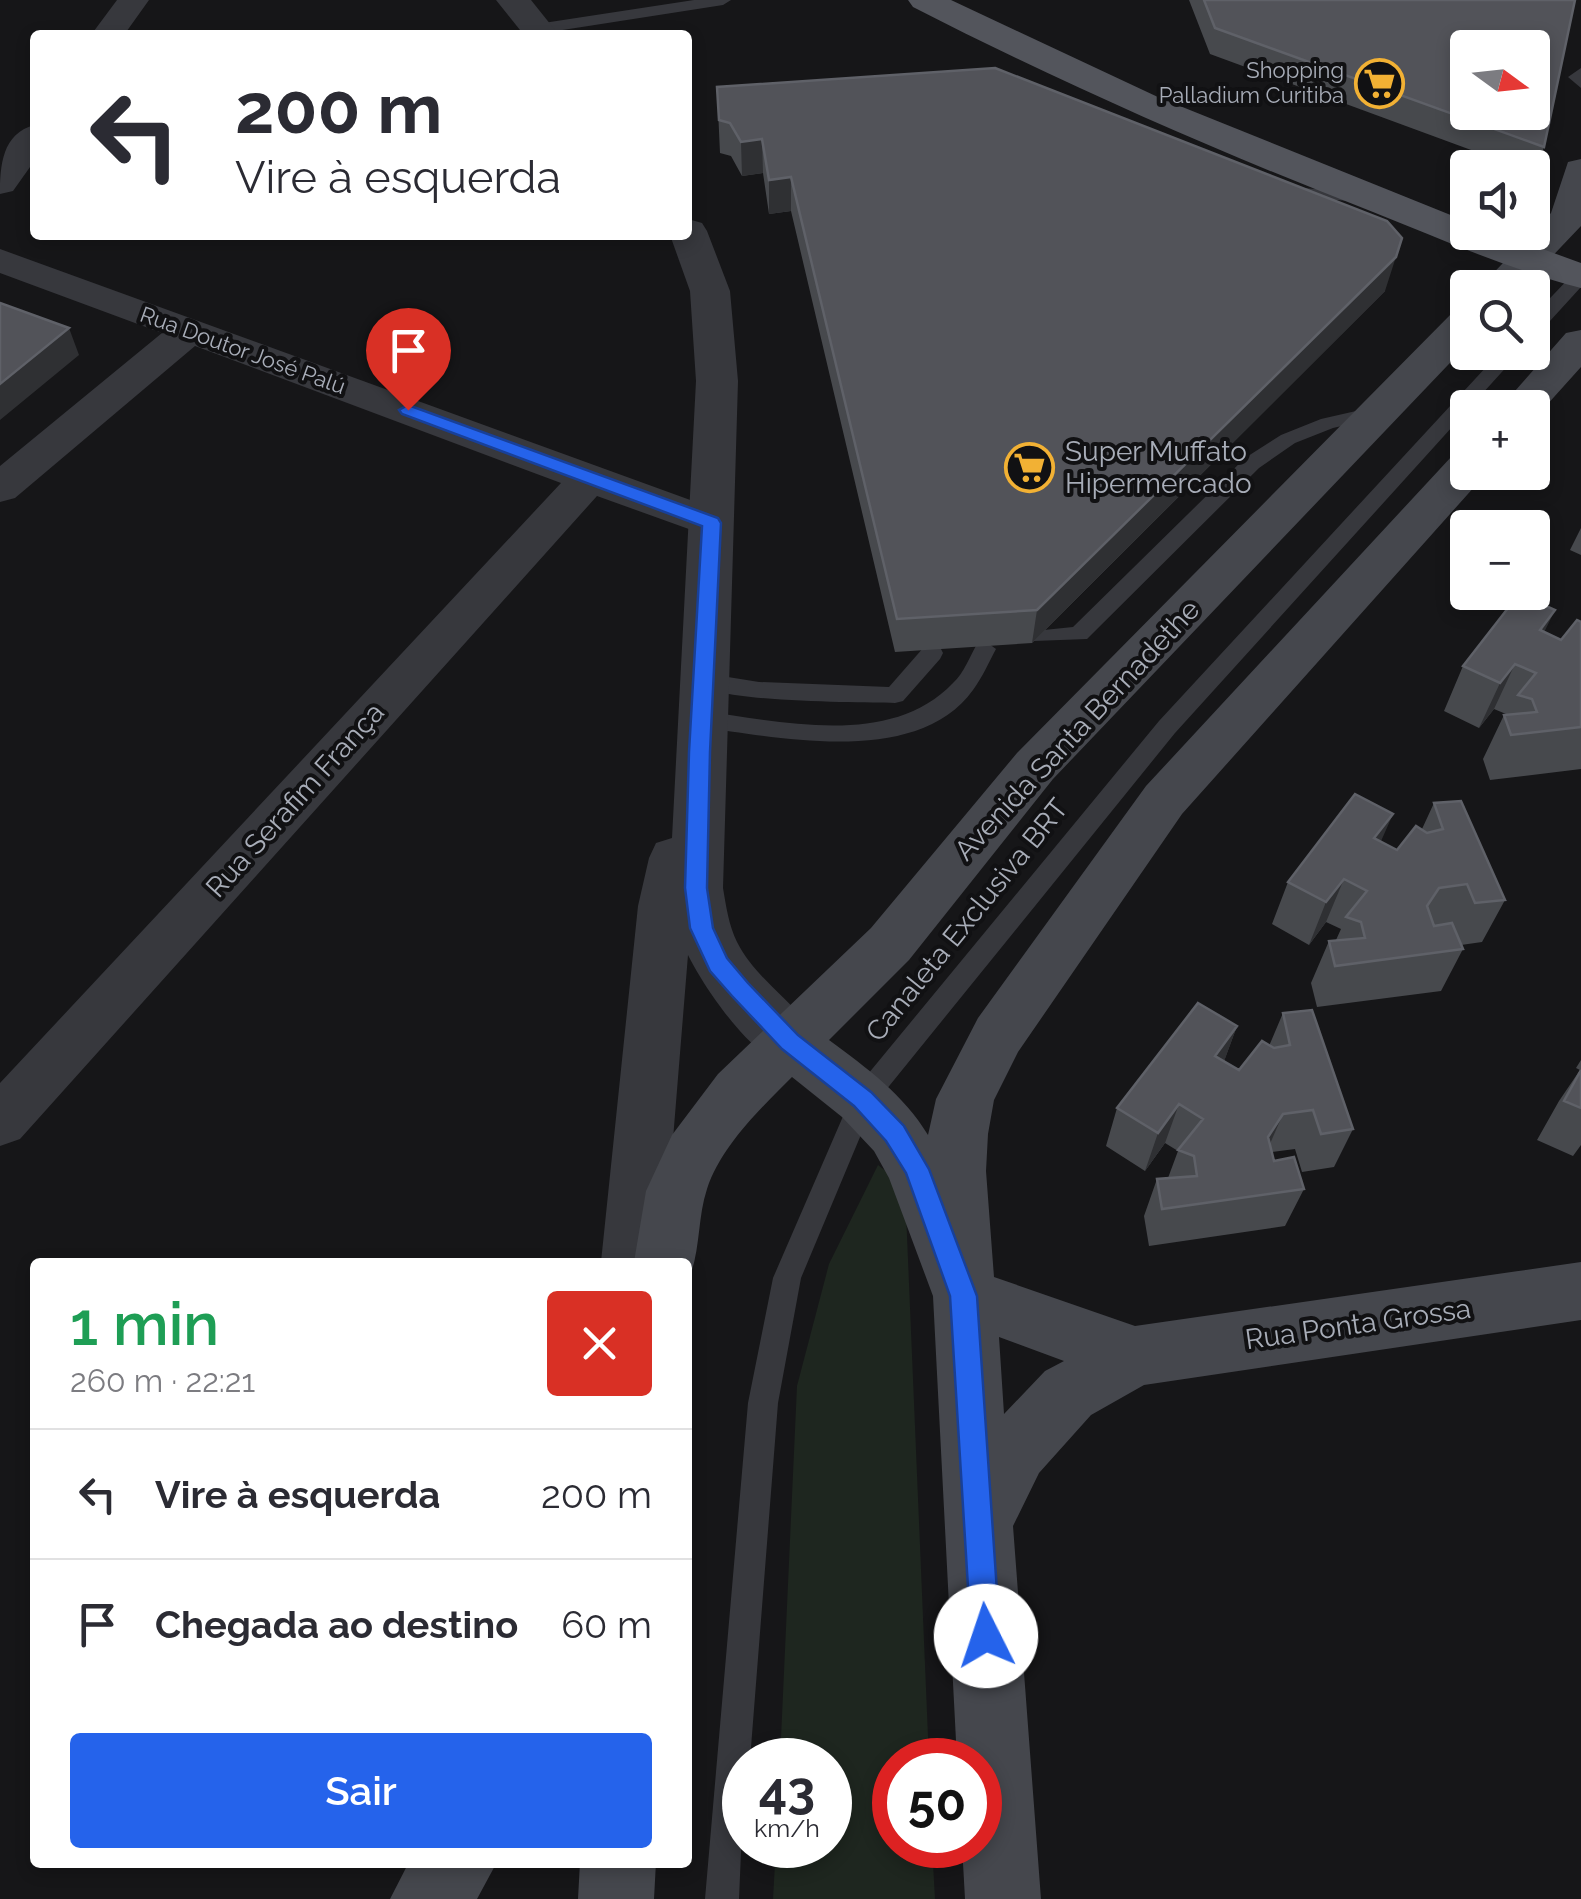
<!DOCTYPE html>
<html lang="pt">
<meta charset="utf-8">
<style>
:root{--surface:#fff;--page:#f7f7f7;--text:#2b2b33;--muted:#7c7c81;--line:#e1e1e2;--accent:#2563eb}
body{margin:0;font-family:Raleway,sans-serif;background:var(--page);color:var(--text);height:100vh;display:flex;flex-direction:column;font-size:38px;white-space:nowrap}
*{box-sizing:border-box;margin:0}
p{font-size:32px;color:var(--muted)}
.icon{flex:none;width:55px;height:55px;fill:none;stroke:currentColor;stroke-width:2;stroke-linecap:round;stroke-linejoin:round}
.map{position:relative;flex:1;overflow:hidden}
.side{position:absolute;left:30px;top:1258px;width:662px;height:610px;display:flex;flex-direction:column;background:var(--surface);border-radius:10px;box-shadow:0 5px 15px #0003}
.side>*{flex:none}
.guide{position:absolute;left:30px;top:30px;width:662px;height:210px;border-radius:10px;box-shadow:0 5px 15px #0003;background:#fff;color:var(--text);overflow:hidden}
.needle{width:65px;rotate:105deg}
.fabs{position:absolute;left:1450px;top:30px;display:grid;gap:20px}
.fabs a{display:grid;place-items:center;width:100px;height:100px;border-radius:10px;background:var(--surface);box-shadow:0 5px 15px #0003;font-size:50px}
.speed{position:absolute;left:722px;top:1738px;display:flex;gap:20px;font-size:50px;font-weight:700;text-align:center}
.speed>*{display:grid;place-content:center;width:130px;height:130px;border-radius:50%;background:var(--surface);box-shadow:0 5px 15px #0003;line-height:1}
.speed small{font-size:25px;font-weight:400}
.speed .limit{border:15px solid #d22;background:#fff;color:#111}
.pin{position:absolute;display:grid;place-items:center;width:85px;height:85px;color:#fff;margin:-102px -42px;border-radius:50% 50% 50% 0;rotate:-45deg;box-shadow:0 0 10px #0007}
.pin .icon{rotate:45deg}
.me{position:absolute;width:110px;margin:-55px;rotate:356deg;stroke-linejoin:round;filter:drop-shadow(0 0 8px #0008)}
.turn{display:flex;align-items:center;gap:35px;height:210px;padding:0 40px;font-size:45px}
.turn .icon{width:130px;height:130px;stroke-width:2.5}
.turn b{display:block;font-size:70px;line-height:85px}
.round{display:grid;place-items:center;flex:none;width:105px;height:105px;border-radius:10px;background:var(--page)}
.head{display:flex;align-items:center;justify-content:space-between;height:170px;padding:0 40px}
h1{font-size:60px;font-weight:600;line-height:75px;color:#1e9e55}
.primary-button{display:flex;gap:20px;margin-top:auto;padding:20px 40px}
.primary-button a{flex:1;height:115px;border-radius:10px;background:var(--accent);color:#fff;font-size:40px;font-weight:600;line-height:115px;text-align:center}
ul{padding:0;list-style:none}
li{display:flex;align-items:center;gap:30px;height:130px;padding:0 40px;border-top:2px solid var(--line)}
li div{flex:1}
li b{display:block;font-size:38px}
li em{font-style:normal}
.map>svg:first-child{display:block}
.green{fill:#1e261f}
.lines{fill:none;stroke-linecap:round;stroke-linejoin:round}
.service{fill:#37383d;fill-rule:evenodd}
.minor{fill:#37383d;fill-rule:evenodd}
.tertiary{fill:#37383d;fill-rule:evenodd}
.secondary{fill:#45474d;fill-rule:evenodd}
.primary{fill:#53555c;fill-rule:evenodd}
.wall{fill:#47494d}
.shaded-wall{fill:#2f3033}
.building{fill:#525359;stroke:#5f6168;stroke-width:2.5;fill-rule:evenodd}
.route{fill:#2563eb;stroke:#184099;stroke-width:2.5}
.labels{text-anchor:middle;dominant-baseline:central;stroke-width:8;stroke-linejoin:round;paint-order:stroke}
.far-poi-label{font-size:22px;fill:#a8adb8;stroke:#111113;text-anchor:end}
.far-street-label{font-size:22px;fill:#a8adb8;stroke:#111113}
.poi-label{font-size:28px;fill:#a8adb8;stroke:#111113;text-anchor:start}
.street-label{font-size:28px;fill:#a8adb8;stroke:#111113}
</style>
<div class="map">
<svg width="1581" height="1899" viewBox="0 0 1581 1899">
<rect width="100%" height="100%" fill="#161618"/>
<path class="green" d="M 878,1165 L 897,1180 L 906,1212 L 929,1760 L 895,1760 L 895,1845 L 932,1845 L 935,1899 L 773,1899 L 776,1845 L 830,1845 L 830,1760 L 780,1760 L 797,1386 L 829,1264 Z"/>
<g class="lines">
<path class="service" d="M 694,0 L 731,0 L 723,5 L 537,34 L 529,29 L 537,24 Z
M 1581,68 L 1581,88 L 1568,77 Z
M 1285,187 L 1365,192 L 1374,197 L 1365,202 L 1279,196 L 1276,192 Z
M 1581,271 L 1581,287 L 1539,333 L 1532,334 L 1532,317 L 1575,272 Z
M 1500,352 L 1520,352 L 1175,733 L 873,1106 L 801,1278 L 778,1403 L 750,1760 L 745,1760 L 739,1899 L 705,1899 L 748,1403 L 773,1278 L 854,1091 L 1159,721 Z
M 1378,406 L 1385,408 L 1385,416 L 1333,428 L 1295,443 L 1259,468 L 1087,639 L 1034,641 L 1031,636 L 1034,631 L 1073,627 L 1245,458 L 1281,435 L 1321,419 Z
M 985,641 L 996,649 C 989,662 982,678 973,690 C 918,767 780,738 701,727 L 690,719 L 701,711 C 781,721 890,749 953,683 C 964,673 970,656 977,644 Z
M 932,645 L 940,647 L 943,653 L 940,659 L 903,701 L 895,703 C 861,702 709,703 692,681 L 703,673 L 759,682 L 889,687 L 924,647 Z"/>
<path class="minor" d="M 117,0 L 149,0 L 124,35 L 91,35 Z
M 35,125 L 35,160 L 13,191 L 0,194 C 0,166 2,133 35,125 Z
M 0,249 L 726,513 L 733,523 L 726,533 L 711,537 L 597,496 L 20,1139 L 0,1146 L 0,1083 L 561,483 L 195,346 L 15,498 L 0,502 L 0,466 L 162,333 L 0,273 Z"/>
<path class="tertiary" d="M 496,0 L 531,0 L 559,35 L 524,35 Z
M 688,219 L 702,223 L 707,231 L 730,291 L 738,381 L 723,888 C 726,906 729,926 737,942 C 757,982 799,1003 819,1042 L 810,1059 C 803,1061 794,1066 788,1065 C 753,1061 702,984 688,955 L 663,1262 L 601,1262 L 638,906 L 649,858 L 656,843 L 672,838 L 696,381 L 690,291 L 670,235 L 688,235 Z"/>
<path class="secondary" d="M 1581,159 L 1581,226 L 1522,288 L 1479,288 L 1551,213 L 1568,162 Z
M 1468,308 L 1468,344 L 1053,779 L 909,960 L 829,1040 C 867,1068 904,1095 928,1135 L 936,1099 L 978,1018 L 1146,786 L 1452,456 L 1468,452 L 1468,472 L 1486,472 L 1484,476 L 1182,814 L 1018,1052 L 994,1100 L 988,1134 L 986,1171 L 994,1277 L 1135,1326 L 1581,1262 L 1581,1320 L 1144,1385 L 1091,1415 L 1039,1473 L 1013,1526 L 1041,1899 L 965,1899 L 962,1845 L 980,1845 L 980,1760 L 957,1760 L 933,1296 L 889,1178 L 874,1151 L 842,1117 L 792,1077 C 761,1108 721,1146 707,1189 C 697,1219 701,1251 688,1281 L 688,1262 L 634,1262 L 646,1191 L 672,1135 L 718,1074 L 871,928 L 1017,753 L 1454,311 ZM 999,1337 L 1064,1361 L 1045,1371 L 1004,1414 Z
M 1581,330 L 1581,367 L 1536,417 L 1532,418 L 1532,408 L 1500,408 L 1566,333 Z
M 409,1862 L 497,1862 L 477,1899 L 390,1899 Z
M 580,1862 L 656,1862 L 654,1899 L 578,1899 Z"/>
<path class="primary" d="M 908,0 L 951,0 L 1160,98 L 1468,222 L 1468,232 L 1496,232 L 1581,263 L 1581,288 C 1510,270 1441,239 1373,212 C 1216,151 1063,84 913,7 Z"/>
</g>
<path class="wall" d="M 1189,0 L 1575,0 L 1544,147 L 1535,173 L 1532,172 L 1532,168 L 1520,168 L 1210,54 Z
M 717,87 L 1385,291 L 1032,643 L 895,652 L 791,211 L 769,214 L 763,173 L 742,176 L 731,156 L 720,153 Z
M 1581,528 L 1581,555 L 1570,550 Z
M 1581,621 L 1581,769 L 1490,780 L 1483,759 L 1504,715 L 1506,714 L 1494,709 L 1479,728 L 1444,711 L 1463,666 L 1544,632 L 1561,640 Z
M 1434,803 L 1505,900 L 1482,942 L 1461,945 L 1463,949 L 1441,991 L 1317,1007 L 1311,983 L 1329,941 L 1336,940 L 1341,929 L 1326,922 L 1309,945 L 1272,924 L 1288,882 L 1381,842 L 1397,850 L 1422,829 Z
M 1283,1013 L 1353,1129 L 1334,1167 L 1302,1172 L 1295,1149 L 1272,1152 L 1274,1161 L 1304,1189 L 1285,1226 L 1149,1246 L 1144,1216 L 1157,1179 L 1168,1178 L 1178,1151 L 1165,1143 L 1145,1171 L 1106,1146 L 1117,1108 L 1237,1026 L 1224,1061 L 1239,1070 L 1269,1046 Z
M 1581,1060 L 1581,1145 L 1573,1156 L 1537,1140 L 1559,1101 L 1580,1070 L 1576,1068 Z"/>
<path class="shaded-wall" d="M 762,139 L 763,173 L 742,176 L 741,142 Z
M 791,177 L 791,211 L 769,214 L 769,180 Z
M 1402,238 L 1385,291 L 1032,643 L 1037,610 Z
M 69,328 L 79,355 L 0,420 L 0,384 Z
M 1555,610 L 1533,655 L 1540,630 Z
M 1515,664 L 1494,709 L 1479,728 L 1500,683 Z
M 1393,814 L 1374,857 L 1374,838 Z
M 1344,879 L 1326,922 L 1309,945 L 1326,902 Z
M 1237,1026 L 1222,1067 L 1215,1056 Z
M 1179,1104 L 1165,1143 L 1145,1171 L 1158,1133 Z
M 1283,1114 L 1266,1153 L 1268,1137 Z"/>
<path class="building" d="M 1204,0 L 1575,0 L 1544,147 L 1215,28 ZM 1468,48 L 1532,48 L 1532,112 L 1468,112 Z
M 995,68 L 1387,221 L 1402,238 L 1396,257 L 1037,610 L 897,619 L 791,177 L 769,180 L 762,139 L 741,142 L 730,123 L 719,120 L 717,87 Z
M 0,303 L 69,328 L 0,384 Z
M 1519,594 L 1555,610 L 1540,630 L 1561,640 L 1577,620 L 1581,622 L 1581,727 L 1511,735 L 1504,715 L 1537,712 L 1532,699 L 1518,695 L 1536,673 L 1515,664 L 1500,683 L 1463,666 Z
M 1355,794 L 1393,814 L 1374,838 L 1397,850 L 1416,826 L 1427,833 L 1443,829 L 1434,803 L 1461,801 L 1505,900 L 1475,903 L 1467,884 L 1439,888 L 1427,906 L 1434,926 L 1452,923 L 1463,949 L 1335,966 L 1329,941 L 1365,938 L 1361,922 L 1346,917 L 1367,891 L 1344,879 L 1326,902 L 1288,882 Z
M 1198,1003 L 1237,1026 L 1215,1056 L 1239,1070 L 1262,1041 L 1274,1048 L 1290,1045 L 1283,1013 L 1312,1010 L 1353,1129 L 1321,1134 L 1313,1110 L 1283,1114 L 1268,1137 L 1274,1161 L 1294,1157 L 1304,1189 L 1162,1209 L 1157,1179 L 1197,1176 L 1194,1156 L 1178,1150 L 1203,1119 L 1179,1104 L 1158,1133 L 1117,1108 Z
M 1581,1070 L 1581,1108 L 1564,1101 Z"/>
<path class="route" d="M 408,405 L 718,518 L 721,523 L 710,752 L 707,888 L 713,928 L 727,958 L 748,983 L 798,1035 L 871,1092 L 904,1126 L 929,1169 L 977,1296 L 1000,1636 L 996,1647 L 986,1651 L 975,1647 L 971,1636 L 950,1296 L 906,1173 L 886,1141 L 854,1106 L 782,1049 L 732,996 L 710,971 L 690,928 L 685,888 L 689,752 L 702,526 L 402,414 L 399,410 Z"/>
<defs>
<symbol id="supermarket-ring" viewBox="-11 -11 22 22"><circle r="9.5" fill="#111113" stroke="#f2b134" stroke-width="1.5"/><path d="M-6-5.5h2.5l.6 2H6L4.5 2H-2.5L-4.4-4H-6ZM-1.5 3.2a1.3 1.3 0 1 0 .1 0ZM3 3.2a1.3 1.3 0 1 0 .1 0Z" fill="#f2b134"/></symbol>
</defs>
<g fill-rule="evenodd">
<use href="#supermarket-ring" x="1352" y="56" width="55" height="55"/>
<use href="#supermarket-ring" x="1002" y="440" width="55" height="55"/>
</g>
<g class="labels">
<g class="far-poi-label">
<text x="1344" y="70">Shopping<tspan x="1344" dy="25">Palladium Curitiba</tspan></text>
</g>
<g class="far-street-label">
<text transform="translate(243 350) rotate(20)">Rua Doutor José Palú</text>
</g>
<g class="poi-label">
<text x="1065" y="451">Super Muffato<tspan x="1065" dy="32">Hipermercado</tspan></text>
</g>
<g class="street-label">
<text transform="translate(1077 730) rotate(-47)">Avenida Santa Bernadethe</text>
<text transform="translate(295 800) rotate(-48)">Rua Serafim França</text>
<text transform="translate(967 920) rotate(-51)">Canaleta Exclusiva BRT</text>
<text transform="translate(1358 1324) rotate(-8)">Rua Ponta Grossa</text>
</g>
</g>
</svg>
<div class="fabs">
<a><svg class="needle" viewBox="-14 -14 28 28"><path d="M0-13l5 13h-10z" fill="#e53935"/><path d="M0 13l5-13h-10z" fill="#7c7c81"/></svg></a>
<a><svg class="icon" aria-label="sound" viewBox="0 0 24 24"><path d="M4 9h4l5-4v14l-5-4H4zM17 9q2 3 0 6"/></svg></a>
<a><svg class="icon" aria-label="search" viewBox="0 0 24 24"><circle cx="10" cy="10" r="6"/><path d="M15 15l6 6"/></svg></a>
<a>+</a>
<a>−</a>
</div>
<div class="speed"><div>43<small>km/h</small></div><div class="limit">50</div></div>
<div class="pin" style="left:408px;top:410px;background:#d93025"><svg class="icon" aria-label="arrive" viewBox="0 0 24 24"><path d="M6 21V4h12l-3 4 3 4H6"/></svg></div>
<svg class="me" style="left:986px;top:1636px" viewBox="-20 -20 40 40"><circle r="19" fill="#fff"/><path d="M0-13L10 11 0 6-10 11z" fill="#2563eb"/></svg>
<div class="guide">
<div class="turn"><svg class="icon" aria-label="left" viewBox="0 0 24 24"><path d="M17 20v-9H6M10 6l-5 5 5 5"/></svg><div><b>200 m</b>Vire à esquerda</div></div>
</div>
<section class="side">
<div class="head"><div><h1>1 min</h1><p>260 m · 22:21</p></div><a class="round" style="background:#d93025;color:#fff"><svg class="icon" aria-label="close" viewBox="0 0 24 24"><path d="M6 6l12 12M18 6L6 18"/></svg></a></div>
<ul>
<li><svg class="icon" aria-label="left" viewBox="0 0 24 24"><path d="M17 20v-9H6M10 6l-5 5 5 5"/></svg><div><b>Vire à esquerda</b></div><em>200 m</em></li>
<li><svg class="icon" aria-label="arrive" viewBox="0 0 24 24"><path d="M6 21V4h12l-3 4 3 4H6"/></svg><div><b>Chegada ao destino</b></div><em>60 m</em></li>
</ul>
<div class="primary-button"><a>Sair</a></div>
</section>
</div>
